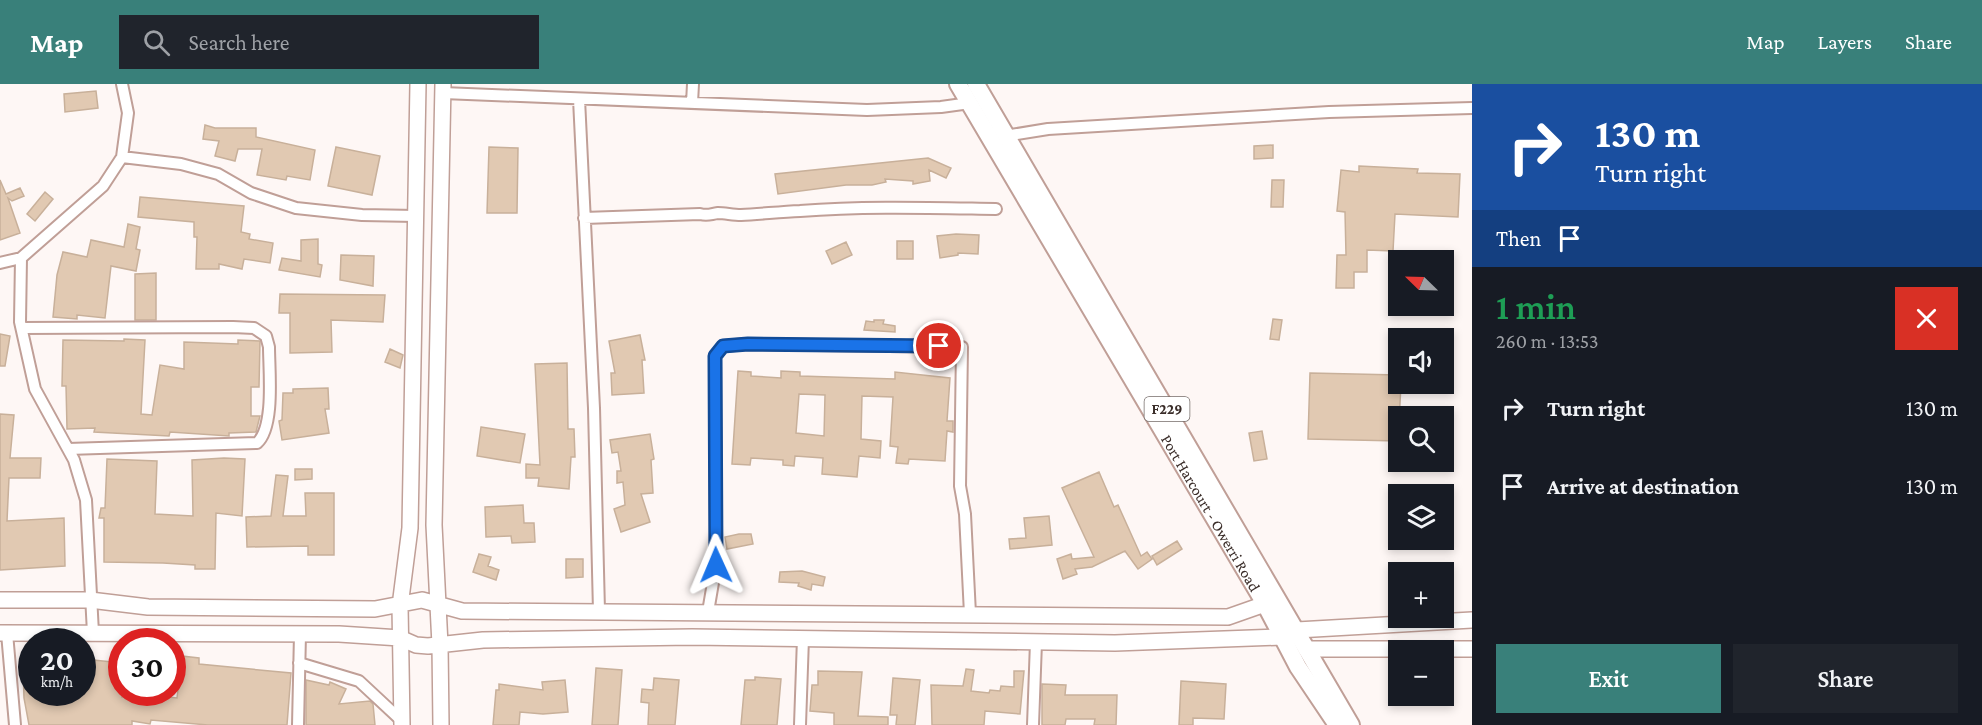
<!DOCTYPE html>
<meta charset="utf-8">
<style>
:root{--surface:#171b24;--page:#20242c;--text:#f1f3f6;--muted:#9ea1a6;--accent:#39807a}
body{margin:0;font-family:"Crimson Pro",serif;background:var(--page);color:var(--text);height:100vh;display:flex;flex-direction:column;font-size:22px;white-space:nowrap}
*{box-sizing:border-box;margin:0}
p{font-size:20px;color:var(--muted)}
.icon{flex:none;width:33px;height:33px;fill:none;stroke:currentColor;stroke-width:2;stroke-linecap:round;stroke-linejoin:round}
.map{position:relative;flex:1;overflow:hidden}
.side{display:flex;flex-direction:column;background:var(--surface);width:510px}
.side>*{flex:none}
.hud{background:#1a4fa0;color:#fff;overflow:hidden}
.needle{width:39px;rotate:293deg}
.controls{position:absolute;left:1388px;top:166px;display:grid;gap:12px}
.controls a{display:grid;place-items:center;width:66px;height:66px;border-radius:0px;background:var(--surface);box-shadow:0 3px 9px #0003;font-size:30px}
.speed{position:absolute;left:18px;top:544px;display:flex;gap:12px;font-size:30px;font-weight:700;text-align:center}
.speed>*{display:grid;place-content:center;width:78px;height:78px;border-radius:50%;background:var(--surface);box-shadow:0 3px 9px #0003;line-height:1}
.speed small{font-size:15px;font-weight:400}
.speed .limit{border:9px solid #d22;background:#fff;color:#111}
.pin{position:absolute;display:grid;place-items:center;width:51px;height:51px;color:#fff;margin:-26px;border:3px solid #fff;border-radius:50%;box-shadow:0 2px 6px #0007}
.me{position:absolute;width:66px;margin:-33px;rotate:359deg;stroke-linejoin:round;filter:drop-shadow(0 0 4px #0008)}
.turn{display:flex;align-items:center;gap:21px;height:126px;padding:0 24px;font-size:27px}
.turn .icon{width:78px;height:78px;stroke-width:2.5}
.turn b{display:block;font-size:42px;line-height:51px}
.then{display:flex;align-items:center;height:57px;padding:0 24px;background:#0003;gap:12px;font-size:22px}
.round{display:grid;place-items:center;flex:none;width:63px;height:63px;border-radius:0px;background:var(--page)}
.head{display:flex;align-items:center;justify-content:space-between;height:102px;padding:0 24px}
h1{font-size:36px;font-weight:600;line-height:45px;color:#1e9e55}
.cta{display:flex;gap:12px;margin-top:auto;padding:12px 24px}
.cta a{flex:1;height:69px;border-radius:0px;background:var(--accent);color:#fff;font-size:24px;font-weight:600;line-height:69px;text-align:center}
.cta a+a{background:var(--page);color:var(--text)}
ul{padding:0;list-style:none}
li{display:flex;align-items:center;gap:18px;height:78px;padding:0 24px}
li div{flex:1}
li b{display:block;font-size:22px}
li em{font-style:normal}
header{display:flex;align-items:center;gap:36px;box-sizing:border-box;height:84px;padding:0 30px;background:var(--accent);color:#fff}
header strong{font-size:28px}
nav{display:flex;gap:33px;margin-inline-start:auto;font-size:21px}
.search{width:420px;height:54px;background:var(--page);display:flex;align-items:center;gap:15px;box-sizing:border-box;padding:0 21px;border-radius:0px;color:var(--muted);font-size:22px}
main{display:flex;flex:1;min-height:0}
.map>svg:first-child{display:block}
.building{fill:#e1c9b2;stroke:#c8b09a;stroke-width:1.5;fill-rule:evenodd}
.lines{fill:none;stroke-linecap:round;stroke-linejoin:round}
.street-casing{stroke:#c09f97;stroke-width:14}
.secondary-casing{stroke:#c09f97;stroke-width:18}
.primary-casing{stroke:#c09f97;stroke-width:20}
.street{stroke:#fff;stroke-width:10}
.secondary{stroke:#fff;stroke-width:15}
.primary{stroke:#fff;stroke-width:16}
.route-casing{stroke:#114b97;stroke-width:15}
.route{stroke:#1a73e8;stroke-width:10}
.labels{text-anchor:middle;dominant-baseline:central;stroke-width:5;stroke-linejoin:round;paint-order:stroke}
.shield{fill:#fff;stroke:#756c69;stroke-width:1.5}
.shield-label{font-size:15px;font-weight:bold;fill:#3a2d29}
.street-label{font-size:16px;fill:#3a2d29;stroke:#fff}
</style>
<header>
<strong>Map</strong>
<div class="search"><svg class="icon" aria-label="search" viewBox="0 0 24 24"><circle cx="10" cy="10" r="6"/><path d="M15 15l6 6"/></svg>Search here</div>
<nav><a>Map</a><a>Layers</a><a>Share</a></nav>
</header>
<main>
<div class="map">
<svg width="1472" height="641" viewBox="0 0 1472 641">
<rect width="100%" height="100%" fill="#fef7f5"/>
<path class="building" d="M 96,7 L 98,24 L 65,28 L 64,10 Z
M 205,41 L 215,44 L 256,44 L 256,53 L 315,66 L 310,96 L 287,92 L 286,96 L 257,91 L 262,65 L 238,65 L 235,77 L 215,72 L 219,57 L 203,55 Z
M 1273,61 L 1273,74 L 1254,75 L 1254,62 Z
M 336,63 L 380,72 L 372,111 L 328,102 Z
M 489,63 L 518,64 L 517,129 L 487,129 Z
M 928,74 L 951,84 L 946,94 L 929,86 L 930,97 L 913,100 L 913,97 L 885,95 L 886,98 L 872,101 L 846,101 L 778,110 L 775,90 Z
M 1359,82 L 1418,85 L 1417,89 L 1460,90 L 1458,133 L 1395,130 L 1393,167 L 1367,166 L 1367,188 L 1354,188 L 1354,204 L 1336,204 L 1337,171 L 1346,171 L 1345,128 L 1337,127 L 1341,86 L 1359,88 Z
M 0,96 L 6,110 L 20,104 L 24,112 L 12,117 L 8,114 L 20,149 L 0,156 Z
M 1272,96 L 1284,96 L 1283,123 L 1271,123 Z
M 45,108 L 53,115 L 35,137 L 27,130 Z
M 140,113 L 244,122 L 241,148 L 250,150 L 249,155 L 273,159 L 270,179 L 244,175 L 242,185 L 219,180 L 219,185 L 196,185 L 197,153 L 194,153 L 194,138 L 138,133 Z
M 128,140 L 140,143 L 136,165 L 140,166 L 136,187 L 111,182 L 105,234 L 77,231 L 77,235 L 53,233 L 57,191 L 63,168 L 87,173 L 91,156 L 124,163 Z
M 956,150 L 979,151 L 978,170 L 958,169 L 958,171 L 940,174 L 937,152 Z
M 318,155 L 318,180 L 322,181 L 320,193 L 279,186 L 282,174 L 301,177 L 301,156 Z
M 897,157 L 913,157 L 913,175 L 897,175 Z
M 846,158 L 852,171 L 832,180 L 826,167 Z
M 341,171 L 374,172 L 373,202 L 340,196 Z
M 156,189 L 156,236 L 135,236 L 135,190 Z
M 280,210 L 385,211 L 383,238 L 331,236 L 332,268 L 290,269 L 290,229 L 279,229 Z
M 1273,235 L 1282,236 L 1279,256 L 1270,255 Z
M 874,236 L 884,236 L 883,240 L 895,242 L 895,248 L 864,246 L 866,237 L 874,238 Z
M 0,250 L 10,252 L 5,282 L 0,282 Z
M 640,251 L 645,276 L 642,276 L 644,309 L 612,311 L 611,289 L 615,289 L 609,257 Z
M 124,255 L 145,256 L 141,330 L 152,331 L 160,281 L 184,285 L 184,258 L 238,260 L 238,256 L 260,257 L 259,303 L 251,303 L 251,332 L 260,332 L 256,348 L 229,349 L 229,352 L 170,348 L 169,352 L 94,348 L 95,344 L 67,345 L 66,302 L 62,302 L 63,256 L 124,257 Z
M 390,265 L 403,271 L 400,284 L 385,278 Z
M 567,279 L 568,345 L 574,345 L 575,373 L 571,373 L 569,405 L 538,402 L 539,394 L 526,394 L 526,380 L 540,381 L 535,280 Z
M 738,287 L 751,288 L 751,292 L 781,294 L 781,287 L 800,288 L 800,292 L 895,295 L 895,288 L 950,294 L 947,337 L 953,337 L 953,348 L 947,347 L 945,377 L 909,375 L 908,380 L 896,379 L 898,363 L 890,362 L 893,313 L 862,312 L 861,355 L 881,357 L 880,374 L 859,372 L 857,393 L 822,390 L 823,374 L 795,372 L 794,382 L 783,381 L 783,376 L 751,374 L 750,381 L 732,380 ZM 799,310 L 825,311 L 824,352 L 796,349 Z
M 1310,289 L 1398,291 L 1398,300 L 1401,300 L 1398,357 L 1308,355 Z
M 328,304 L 329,325 L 325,325 L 329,349 L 282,356 L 279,337 L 282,336 L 283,309 L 293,309 L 293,305 Z
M 0,330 L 14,331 L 10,374 L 41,374 L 40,394 L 9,394 L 7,437 L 64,434 L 65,482 L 0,486 Z
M 481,343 L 525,350 L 520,379 L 477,372 Z
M 1262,347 L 1267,375 L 1254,377 L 1249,349 Z
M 650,350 L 654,375 L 651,376 L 653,409 L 641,410 L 650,438 L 621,448 L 614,425 L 625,421 L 623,398 L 617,399 L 617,387 L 621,387 L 618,368 L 612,369 L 610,356 Z
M 224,374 L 245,375 L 242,432 L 216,429 L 215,485 L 195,485 L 195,481 L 163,479 L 104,478 L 104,434 L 99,434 L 101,424 L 105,424 L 107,375 L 157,377 L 155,430 L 193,432 L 192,376 Z
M 295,385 L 312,385 L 312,395 L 295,396 Z
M 1099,388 L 1114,423 L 1118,421 L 1141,472 L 1147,468 L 1152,475 L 1138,485 L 1125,467 L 1092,483 L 1075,485 L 1077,490 L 1063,495 L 1057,475 L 1071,470 L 1072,475 L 1094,473 L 1062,404 Z
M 276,391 L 288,392 L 283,432 L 306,432 L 305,409 L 334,409 L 334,471 L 308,471 L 308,462 L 247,463 L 246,433 L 271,432 Z
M 523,421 L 524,439 L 534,439 L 535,458 L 512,459 L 511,452 L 486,453 L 485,423 Z
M 1049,432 L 1052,461 L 1010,465 L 1009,455 L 1026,454 L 1024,434 Z
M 739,450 L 751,450 L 753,460 L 727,465 L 725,453 Z
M 1177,457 L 1182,465 L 1157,481 L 1152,472 Z
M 479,470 L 491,473 L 488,482 L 499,486 L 496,496 L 473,488 Z
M 566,475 L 583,475 L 583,493 L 566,494 Z
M 802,487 L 825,493 L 823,502 L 812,500 L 811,506 L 798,502 L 799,499 L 779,498 L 780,488 Z
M 182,572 L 199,574 L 199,580 L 291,589 L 287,641 L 208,641 L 151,636 L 150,640 L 132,637 L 132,641 L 29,641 L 24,614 L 23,583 L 32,583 L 32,609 L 82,609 L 84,575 L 122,579 L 122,613 L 140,610 L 177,614 Z
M 596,584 L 622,586 L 618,641 L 592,641 Z
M 966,585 L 974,586 L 971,607 L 989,609 L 990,606 L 1000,607 L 1001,602 L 1014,603 L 1014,587 L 1024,587 L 1020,630 L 985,627 L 984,641 L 932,641 L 931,601 L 963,602 Z
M 818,587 L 862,588 L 858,632 L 888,633 L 888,641 L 834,641 L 834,629 L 810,627 L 812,601 L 818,601 Z
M 755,593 L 781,595 L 777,641 L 741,641 L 745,596 L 755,596 Z
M 654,594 L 679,596 L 675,641 L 648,641 L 649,619 L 641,618 L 642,605 L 653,606 Z
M 893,594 L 920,596 L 915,641 L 896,641 L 897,631 L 890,631 Z
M 306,596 L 329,601 L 330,598 L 346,605 L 339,620 L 370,617 L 373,620 L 375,641 L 306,641 Z
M 565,596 L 568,628 L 543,630 L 520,628 L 519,641 L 493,641 L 496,606 L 499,606 L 499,600 L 543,606 L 542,598 Z
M 1181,597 L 1226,600 L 1224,635 L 1193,634 L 1193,641 L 1179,641 Z
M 1042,600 L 1066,601 L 1065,611 L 1117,611 L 1116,641 L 1094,641 L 1095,635 L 1066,635 L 1065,641 L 1042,641 Z"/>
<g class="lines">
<defs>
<path id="street" d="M 443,9 L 867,26 L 941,23 L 970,19
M 579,15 L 594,324 L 599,527
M 692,19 L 693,0
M 1005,52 L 1048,45 L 1329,28 L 1472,24
M 122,73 L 181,80 L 218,90 L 251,109 L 296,124 L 362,131 L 416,132
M 584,134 L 700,130 C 708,132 710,130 718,129 C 725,129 733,131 741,131 C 760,130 780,128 800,127 C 865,122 931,124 996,125
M 21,174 L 20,238 L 35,305 L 74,376 L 86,416 L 93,549
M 0,179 L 21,174 L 103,102 L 122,73 L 128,29 L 122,0
M 22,244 L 233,243 L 254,244 L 266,252 L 269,263 C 269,287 275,343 257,359 L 68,365
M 708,528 L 716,481 L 715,272 L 723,262 L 748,260 L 962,263 L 960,402 L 965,430 L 970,530
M 7,549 L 15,641
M 299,579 L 359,597 L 403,638
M 298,641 L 300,550
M 800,641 L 803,554
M 1033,641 L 1036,558"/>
<path id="secondary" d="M 0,516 L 90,516 L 148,523 L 375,525 L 422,516 L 462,527 L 1228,533 L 1265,520
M 1297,546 L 1472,536
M 0,549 L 339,550 L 400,554 L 416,561 L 428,562 L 483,556 L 692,553 L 1115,559 L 1282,553
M 1306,565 L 1472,565
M 402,641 L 400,522 L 410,444 L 418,0
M 441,641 L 440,561 L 434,441 L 443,0"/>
<g id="primary">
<path id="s1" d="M 958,0 L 1265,520 L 1298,583 L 1337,641"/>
<path d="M 976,0 L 1351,641"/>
</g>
</defs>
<use href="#street" class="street-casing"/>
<use href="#secondary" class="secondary-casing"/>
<use href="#primary" class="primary-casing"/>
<use href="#street" class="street"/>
<use href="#secondary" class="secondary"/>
<use href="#primary" class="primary"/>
</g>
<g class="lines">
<defs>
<path id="route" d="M 716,481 L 715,272 L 723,262 L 748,260 L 939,262"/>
</defs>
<use href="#route" class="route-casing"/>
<use href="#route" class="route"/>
</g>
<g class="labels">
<rect class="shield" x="1144.5" y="313" width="45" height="24" rx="4.5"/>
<g class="shield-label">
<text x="1167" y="325">F229</text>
</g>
<g class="street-label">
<text stroke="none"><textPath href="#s1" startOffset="498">Port Harcourt - Owerri Road</textPath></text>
</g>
</g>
</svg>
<div class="controls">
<a><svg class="needle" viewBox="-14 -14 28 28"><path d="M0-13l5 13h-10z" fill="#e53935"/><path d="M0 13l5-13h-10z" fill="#9ea1a6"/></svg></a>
<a><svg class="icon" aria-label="sound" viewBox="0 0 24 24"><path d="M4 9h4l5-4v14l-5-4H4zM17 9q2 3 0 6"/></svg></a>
<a><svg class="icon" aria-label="search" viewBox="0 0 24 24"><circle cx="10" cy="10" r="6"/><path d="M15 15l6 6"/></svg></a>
<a><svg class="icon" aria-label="layers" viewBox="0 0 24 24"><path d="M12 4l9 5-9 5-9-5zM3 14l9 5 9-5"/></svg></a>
<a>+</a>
<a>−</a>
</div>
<div class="speed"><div>20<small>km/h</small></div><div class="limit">30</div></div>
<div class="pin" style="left:939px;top:262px;background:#d93025"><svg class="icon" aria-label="arrive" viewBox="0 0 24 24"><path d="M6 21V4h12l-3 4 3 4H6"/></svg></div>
<svg class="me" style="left:716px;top:481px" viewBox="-20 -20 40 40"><path d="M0-17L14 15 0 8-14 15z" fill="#1a73e8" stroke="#fff" stroke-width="4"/></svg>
</div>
<section class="side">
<div class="hud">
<div class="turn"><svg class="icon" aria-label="right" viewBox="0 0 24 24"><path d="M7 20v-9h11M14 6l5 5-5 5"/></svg><div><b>130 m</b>Turn right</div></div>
<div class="then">Then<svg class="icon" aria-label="arrive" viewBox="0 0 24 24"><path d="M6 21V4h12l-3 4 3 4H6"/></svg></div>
</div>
<div class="head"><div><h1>1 min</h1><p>260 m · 13:53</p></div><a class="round" style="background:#d93025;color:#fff"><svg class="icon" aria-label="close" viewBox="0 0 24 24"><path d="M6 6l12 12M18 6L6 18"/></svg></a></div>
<ul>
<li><svg class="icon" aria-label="right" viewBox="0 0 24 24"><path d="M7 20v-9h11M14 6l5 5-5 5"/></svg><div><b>Turn right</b></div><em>130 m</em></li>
<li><svg class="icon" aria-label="arrive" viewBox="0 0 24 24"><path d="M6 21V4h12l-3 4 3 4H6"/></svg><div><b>Arrive at destination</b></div><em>130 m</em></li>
</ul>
<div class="cta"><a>Exit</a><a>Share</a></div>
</section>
</main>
